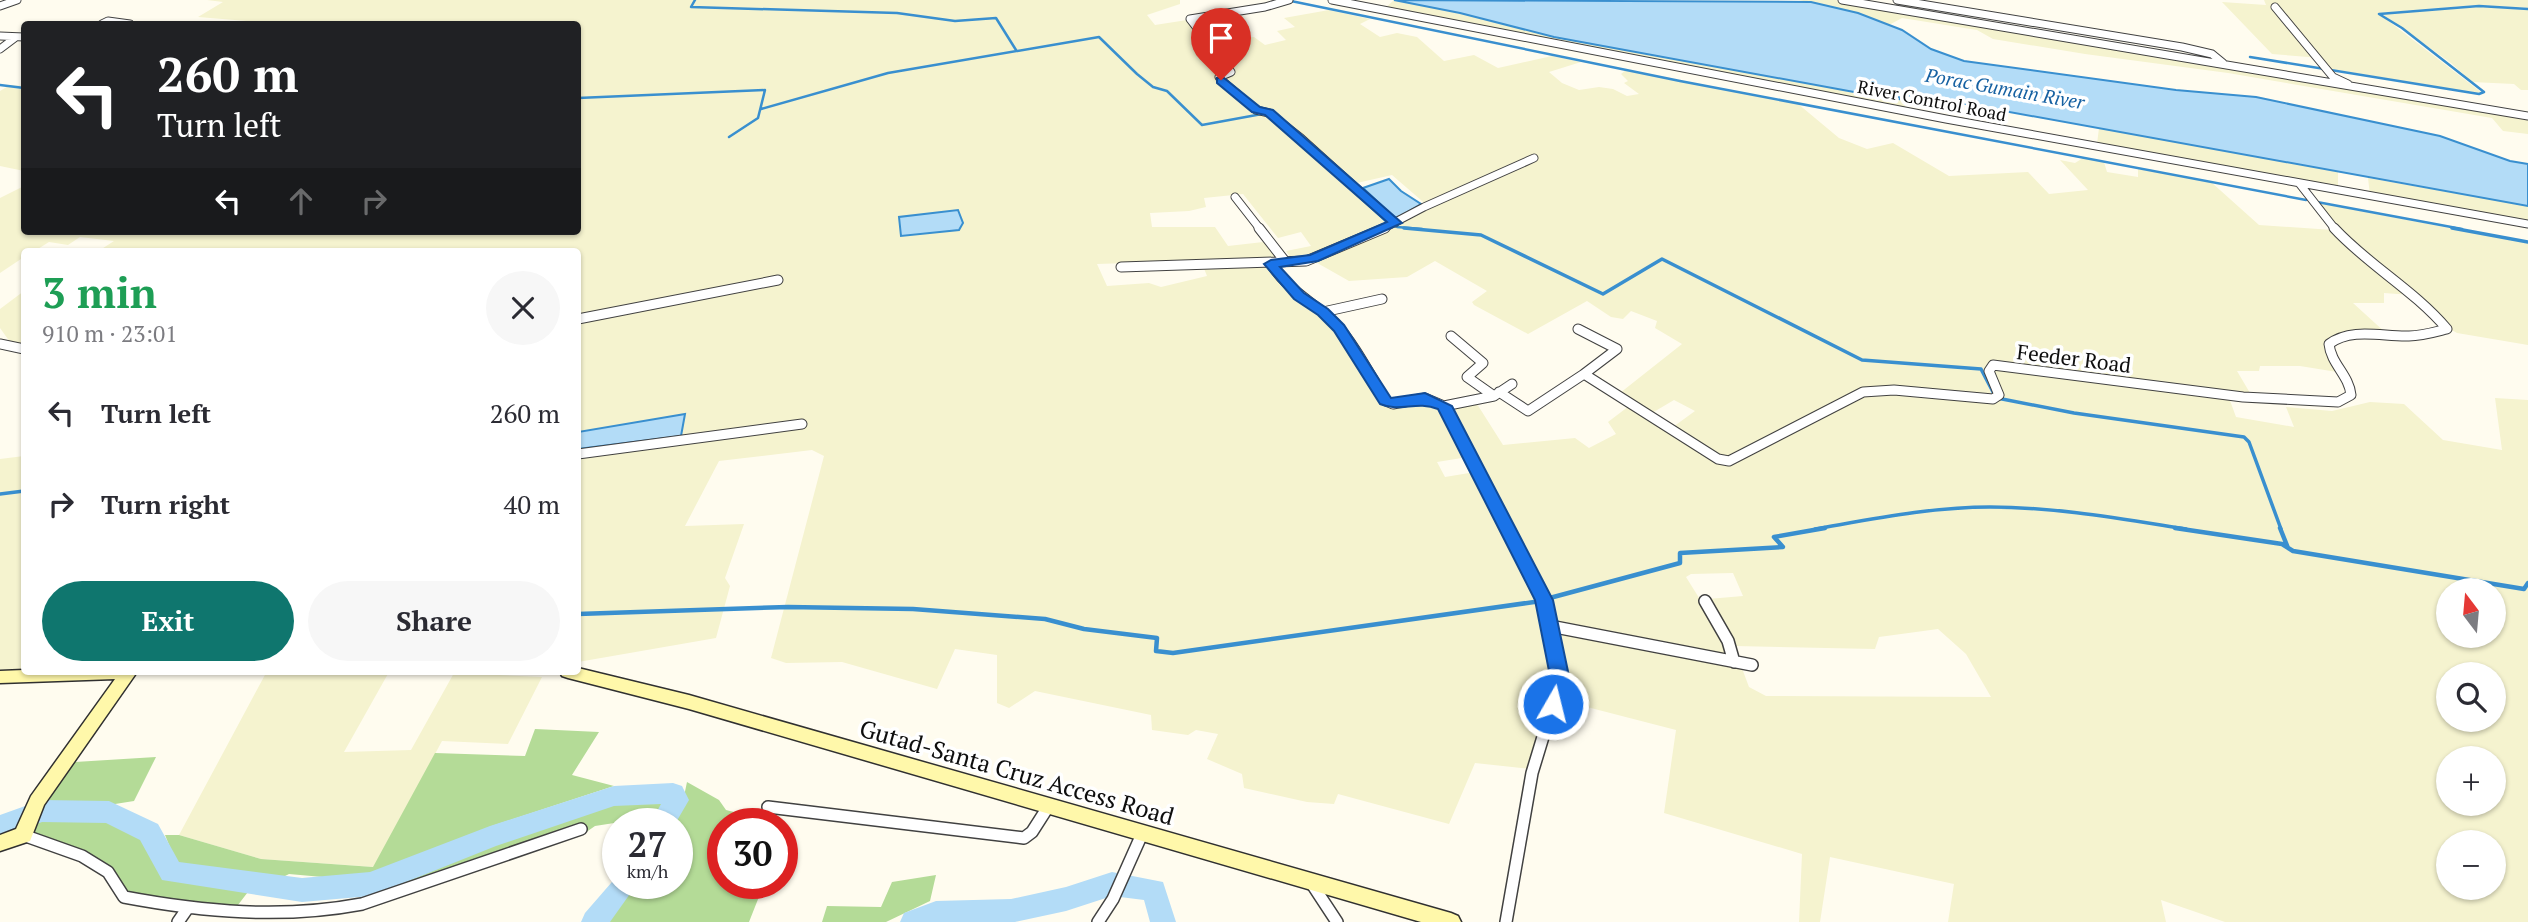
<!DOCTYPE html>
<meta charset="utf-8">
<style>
:root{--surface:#fff;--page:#f7f7f7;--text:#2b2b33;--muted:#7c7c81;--accent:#0f766e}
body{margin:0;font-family:"PT Serif",serif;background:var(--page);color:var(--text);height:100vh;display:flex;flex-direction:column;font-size:26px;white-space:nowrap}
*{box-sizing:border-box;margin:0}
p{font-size:23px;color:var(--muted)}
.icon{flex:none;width:38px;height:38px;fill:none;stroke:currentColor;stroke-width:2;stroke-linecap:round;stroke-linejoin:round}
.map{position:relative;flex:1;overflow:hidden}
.details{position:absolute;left:21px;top:248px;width:560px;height:427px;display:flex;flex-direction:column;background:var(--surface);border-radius:7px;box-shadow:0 2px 5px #0004}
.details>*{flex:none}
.guide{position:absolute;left:21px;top:21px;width:560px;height:214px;border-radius:7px;box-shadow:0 2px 5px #0004;background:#202124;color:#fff;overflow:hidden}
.needle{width:46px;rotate:344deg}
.tools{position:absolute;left:2436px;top:578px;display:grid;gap:14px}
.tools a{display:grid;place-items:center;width:70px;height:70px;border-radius:50%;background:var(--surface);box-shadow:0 2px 5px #0004;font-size:35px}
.speed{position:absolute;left:602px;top:808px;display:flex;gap:14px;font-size:35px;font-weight:700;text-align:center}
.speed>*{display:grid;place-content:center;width:91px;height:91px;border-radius:50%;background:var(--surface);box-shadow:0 2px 5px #0004;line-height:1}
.speed small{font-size:18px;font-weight:400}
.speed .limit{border:10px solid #d22;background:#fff;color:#111}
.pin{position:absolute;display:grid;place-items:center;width:60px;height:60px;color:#fff;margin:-72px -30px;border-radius:50% 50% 50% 0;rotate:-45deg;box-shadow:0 0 7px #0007}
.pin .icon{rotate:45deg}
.me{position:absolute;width:77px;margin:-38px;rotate:8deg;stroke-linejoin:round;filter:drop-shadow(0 0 5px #0008)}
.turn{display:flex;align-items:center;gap:24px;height:147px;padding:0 21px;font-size:32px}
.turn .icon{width:91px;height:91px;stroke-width:2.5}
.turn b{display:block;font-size:49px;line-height:60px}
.lanes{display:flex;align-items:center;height:66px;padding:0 21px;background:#0003;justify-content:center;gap:35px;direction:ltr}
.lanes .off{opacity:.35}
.round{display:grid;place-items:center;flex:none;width:74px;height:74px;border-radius:37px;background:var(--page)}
.overview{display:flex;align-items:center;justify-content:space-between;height:119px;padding:0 21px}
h1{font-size:42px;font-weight:700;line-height:52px;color:#1e9e55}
.cta{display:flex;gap:14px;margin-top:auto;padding:14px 21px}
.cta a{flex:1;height:80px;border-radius:42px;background:var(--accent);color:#fff;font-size:28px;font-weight:700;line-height:80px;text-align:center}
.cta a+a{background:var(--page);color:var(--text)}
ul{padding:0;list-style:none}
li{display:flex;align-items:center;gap:21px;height:91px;padding:0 21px}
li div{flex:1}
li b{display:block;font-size:26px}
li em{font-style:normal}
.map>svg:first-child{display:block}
.farmland{fill:#f5f3cf;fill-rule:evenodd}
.forest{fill:#b4db97}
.water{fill:#b3dcf7;stroke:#398fcf;stroke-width:2}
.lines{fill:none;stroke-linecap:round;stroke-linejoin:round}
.stream-far2{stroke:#398fcf;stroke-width:2.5}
.stream-far1{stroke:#398fcf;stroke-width:3.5}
.stream{stroke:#398fcf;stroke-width:4.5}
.river{fill:#b3dcf7;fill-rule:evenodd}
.street-far2-casing{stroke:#414141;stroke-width:9}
.street-far1-casing{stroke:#414141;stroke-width:11}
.street-casing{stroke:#414141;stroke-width:14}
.secondary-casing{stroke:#303030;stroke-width:3}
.street-far2{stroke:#fff;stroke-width:7}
.street-far1{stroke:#fff;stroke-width:9}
.street{stroke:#fff;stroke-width:11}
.secondary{fill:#fff8aa;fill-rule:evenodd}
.route{fill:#1a73e8;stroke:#114b97;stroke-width:2}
.labels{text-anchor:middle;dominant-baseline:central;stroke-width:7;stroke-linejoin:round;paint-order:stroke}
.far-street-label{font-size:18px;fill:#0e0e0e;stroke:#fff}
.far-water-label{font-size:19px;font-style:italic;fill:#1661a2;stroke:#fff}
.street-label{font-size:21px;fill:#0e0e0e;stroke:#fff}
.near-street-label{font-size:24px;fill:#0e0e0e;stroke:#fff}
</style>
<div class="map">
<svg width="2528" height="922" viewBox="0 0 2528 922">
<rect width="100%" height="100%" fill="#fffcef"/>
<path class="farmland" d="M 207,0 L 1180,0 L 1180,4 L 1147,15 L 1155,25 L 1187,20 L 1231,74 L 1211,42 L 1254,37 L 1265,45 L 1286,40 L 1277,31 L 1295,27 L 1284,18 L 1329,10 L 1370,19 L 1360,24 L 1380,37 L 1397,33 L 1417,37 L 1444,61 L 1474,55 L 1498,68 L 1552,56 L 1581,62 L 1549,72 L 1562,83 L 1579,90 L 1599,87 L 1613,89 L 1627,96 L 1639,94 L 1624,83 L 1628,81 L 1621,74 L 1626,70 L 1797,103 L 1839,138 L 1867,149 L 1893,143 L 1949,176 L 2028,172 L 2049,194 L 2088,190 L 2060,160 L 2075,163 L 2083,158 L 2104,162 L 2107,172 L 2138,177 L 2138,169 L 2211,182 L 2259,225 L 2333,230 L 2411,295 L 2384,293 L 2384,303 L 2353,303 L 2387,334 L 2346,333 L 2324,341 L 2329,355 L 2343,373 L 2300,366 L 2260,366 L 2259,371 L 2237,371 L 2250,393 L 2002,362 L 1988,363 L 1982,373 L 1992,395 L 1875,388 L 1730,457 L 1719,457 L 1673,427 L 1695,411 L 1674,400 L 1652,413 L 1620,393 L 1682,344 L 1655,328 L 1657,321 L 1631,311 L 1623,319 L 1611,317 L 1587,301 L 1528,334 L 1474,305 L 1472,302 L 1487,291 L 1435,261 L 1407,277 L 1349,281 L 1312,260 L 1429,207 L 1392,175 L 1357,183 L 1272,112 L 1393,221 L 1308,257 L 1290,257 L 1286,251 L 1311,246 L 1301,232 L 1278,238 L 1243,194 L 1204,198 L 1206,207 L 1189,211 L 1150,213 L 1152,227 L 1215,227 L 1228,246 L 1272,241 L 1281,258 L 1097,264 L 1107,286 L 1149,283 L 1161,287 L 1207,276 L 1203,266 L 1266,266 L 1342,330 L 1383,402 L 1428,400 L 1441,407 L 1468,457 L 1437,462 L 1445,477 L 1475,472 L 1540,601 L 1559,680 L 1531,769 L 1475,763 L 1449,824 L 1338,794 L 1334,804 L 1307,802 L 1244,788 L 1242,774 L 1207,759 L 1218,734 L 1196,730 L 1188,735 L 1152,730 L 1151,715 L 1035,691 L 1009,708 L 997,703 L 997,655 L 955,649 L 937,689 L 842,662 L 786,663 L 771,658 L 824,456 L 812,450 L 719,461 L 685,526 L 744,524 L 725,578 L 730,586 L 716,638 L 578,662 L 578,252 L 97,252 L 114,241 L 80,237 L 68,245 L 49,242 L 33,252 L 24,252 L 24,257 L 0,273 L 0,198 L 24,186 L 24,231 L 578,231 L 578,24 L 245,24 L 247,21 L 198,17 L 223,2 Z
M 1394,0 L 1460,13 L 1554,37 L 1854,92 L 1898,99 L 1899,96 L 1907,109 L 1383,10 Z
M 1799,0 L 1835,0 L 1932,15 L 2528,117 L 2528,134 L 2503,131 L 2492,118 L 2228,73 L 2085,54 L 1993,39 L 1977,30 L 1902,18 L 1889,25 L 1858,13 Z
M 2264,0 L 2528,0 L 2528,8 L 2478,5 L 2378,13 L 2481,92 L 2478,93 L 2331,69 L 2321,58 L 2272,54 L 2222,2 L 2266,5 Z
M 2481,7 L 2528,10 L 2528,90 L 2521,90 L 2514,84 L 2472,82 L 2451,63 L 2382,14 Z
M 10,85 L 24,86 L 24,171 L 0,166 L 0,91 Z
M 2099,128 L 2338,172 L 2338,188 L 2097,144 Z
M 2368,178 L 2528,206 L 2528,222 L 2370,195 Z
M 2313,202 L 2528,243 L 2528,345 L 2457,333 L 2450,329 L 2365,255 Z
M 24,291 L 24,345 L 10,342 L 0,328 L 0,309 Z
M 1996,367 L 2228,395 L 2236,417 L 2294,427 L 2286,407 L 2332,411 L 2370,402 L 2404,404 L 2443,440 L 2502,450 L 2495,398 L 2528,400 L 2528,922 L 2225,922 L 2161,900 L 2166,922 L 1948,922 L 1954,884 L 1830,857 L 1820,922 L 1799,922 L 1802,854 L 1664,813 L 1676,730 L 1556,699 L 1566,680 L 1555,633 L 1737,664 L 1743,671 L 1749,687 L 1766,696 L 1991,697 L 1966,654 L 1938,629 L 1879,637 L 1875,649 L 1735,646 L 1708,599 L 1743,596 L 1733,573 L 1691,574 L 1686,577 L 1726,641 L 1732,659 L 1553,624 L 1450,408 L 1477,404 L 1503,445 L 1575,438 L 1589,448 L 1616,434 L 1608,422 L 1629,406 L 1731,463 L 1858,396 L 1877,391 L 1996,400 L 1992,372 ZM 2448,590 L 2494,590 L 2494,635 L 2448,635 ZM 2448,674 L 2494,674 L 2494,719 L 2448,719 ZM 2448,758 L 2494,758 L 2494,803 L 2448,803 ZM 2448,842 L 2494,842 L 2494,887 L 2448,887 Z
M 24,456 L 24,672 L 0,673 L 0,459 Z
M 389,672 L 344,752 L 411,750 L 454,673 L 542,677 L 508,744 L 442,741 L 374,867 L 261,859 L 179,835 L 266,673 Z"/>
<path class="forest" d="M 535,729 L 599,732 L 572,775 L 614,786 L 489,827 L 478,838 L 367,881 L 289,874 L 279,879 L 178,867 L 165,835 L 179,835 L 261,859 L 373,867 L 435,753 L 525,756 Z
M 156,757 L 134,801 L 115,804 L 48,803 L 54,789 L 75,762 Z
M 687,782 L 719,800 L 726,810 L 770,821 L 767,824 L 723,824 L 723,884 L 764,884 L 749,922 L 605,922 L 636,884 L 677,884 L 677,824 L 670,824 L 683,801 Z
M 629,799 L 666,799 L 670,803 L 656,824 L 627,824 L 627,821 L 595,826 L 582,835 L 491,862 L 374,902 L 373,896 C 434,860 502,844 568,820 C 589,812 606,802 629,799 Z
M 40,818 L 104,818 L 139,836 L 167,878 L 251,888 L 231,914 L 126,896 L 111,870 L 31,838 Z
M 936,875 L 930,901 L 886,922 L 822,922 L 827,906 L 881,907 L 892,882 Z"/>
<path class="water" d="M 1394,0 L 1811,2 L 1858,13 L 1902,30 L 1931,49 L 1964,61 L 2176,90 L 2256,97 L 2440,136 L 2510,161 L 2528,164 L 2528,206 L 1916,95 L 1899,96 L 1899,99 L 1854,92 L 1554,37 L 1460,13 Z
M 1389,179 L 1401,191 L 1421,204 L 1396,219 L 1363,188 Z
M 958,210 L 963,223 L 959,230 L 901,236 L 899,217 Z
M 685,414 L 681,436 L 578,449 L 578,432 Z"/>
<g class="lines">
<path class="stream-far2" d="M 695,0 L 691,7 L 897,13 L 955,21 L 996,18 L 1016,50
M 1291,1 L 1680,81 L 2306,200
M 2250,57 L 2479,94 L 2484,92 L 2402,28 L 2379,14 L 2479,6 L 2528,9
M 0,85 L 24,88
M 578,98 L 765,90 L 758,118 L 729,137
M 761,109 L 888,73 L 1099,37 L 1137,74 L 1153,87 L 1167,91 L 1202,125 L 1262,114
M 1293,136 L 1387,222 L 1397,227 L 1422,229
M 2317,202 L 2462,229"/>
<path class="stream-far1" d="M 1404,228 L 1481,235 L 1603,294 L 1662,259 L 1862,360 L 1981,369 L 1993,392
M 2452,228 L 2528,242
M 1997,398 L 2074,413 L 2244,437 L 2249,442 L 2281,529
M 0,494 L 24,491
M 1815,529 C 1873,519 1931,507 1990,507 C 2056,507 2122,519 2186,529"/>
<path class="stream" d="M 2175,528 L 2282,544 L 2293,551 L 2524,589 L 2528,583
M 2280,528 L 2288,548
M 1546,599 L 1680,563 L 1680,553 L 1783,547 L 1774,537 L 1825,528
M 578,614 L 788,607 L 913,609 L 1045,619 L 1084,629 L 1157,638 L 1156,651 L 1173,653 L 1541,601"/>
<path class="river" d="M 673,783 L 682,786 L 689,800 L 675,824 L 650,824 L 661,804 L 614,806 L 496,846 L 371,896 L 302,902 L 162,880 L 140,840 L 106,823 L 42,822 L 0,837 L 0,815 L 42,800 L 109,801 L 158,824 L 179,862 L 302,878 L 370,872 L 490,826 L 614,786 Z
M 1112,872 L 1163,882 L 1176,922 L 1150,922 L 1144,900 L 1112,896 L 1066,911 L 1015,922 L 900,922 L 904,913 L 936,901 L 1011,899 L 1066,887 Z
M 618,875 L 618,884 L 637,884 L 610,922 L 581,922 L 585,913 Z"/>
<defs>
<path id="street-far2" d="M 1289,0 L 1265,7 L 1190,19 L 1231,72 L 1219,77 L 1221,80 L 1256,110 L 1269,113 L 1301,138 L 1395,223
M 1332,0 L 1946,119 L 2528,224
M 1842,0 L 2528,116
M 1897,0 L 2182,47 L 2212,54 L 2223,63
M 0,6 L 17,0
M 2275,7 L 2333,77 L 2348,84
M 102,24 L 108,21 L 130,24
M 0,36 L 24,37
M 0,49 L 16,37
M 2299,183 L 2335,229
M 1235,197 L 1260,229
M 1382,229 L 1424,207 L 1534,158"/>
<path id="street-far1" d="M 1259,228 L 1284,260
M 1271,264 C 1287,290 1314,302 1335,323 C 1356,346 1370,375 1386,401 L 1393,404 L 1425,398 L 1444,406 L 1494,396 L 1512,384
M 1121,267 L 1306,261 L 1385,228
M 1323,312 L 1382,299
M 578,319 L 778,280
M 1578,329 L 1617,349 L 1584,374
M 1451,336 L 1483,363 L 1467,377 L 1494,396
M 0,344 L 24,349
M 1499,392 L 1528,411 L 1584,374 L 1718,459 L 1729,461 L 1863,392 L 1894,390 L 1993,399 L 1999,395 L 1989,371 L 1993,365 L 2243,397 L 2338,402 L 2351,395 C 2349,375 2331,364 2329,344 C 2352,327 2383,337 2409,336 C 2422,336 2435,332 2447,329 C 2414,290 2368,265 2334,228
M 1444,406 L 1508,529
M 578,454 L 802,424"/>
<path id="street" d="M 1705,601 L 1728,641 L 1734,662
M 1550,626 L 1752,665
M 768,807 L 1024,838 L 1032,832 L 1048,807
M 23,835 L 82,856 L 108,872 L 124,897 C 204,912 282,919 362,904 L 581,829
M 1312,884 L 1337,922
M 178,922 L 187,909
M 1098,922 L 1113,899 L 1142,834
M 1506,922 L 1532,773 L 1560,681 L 1544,600 L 1507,528"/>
<path id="secondary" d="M 578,668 L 689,695 L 1451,913 L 1458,916 L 1461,922 L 1421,922 L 689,709 L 568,678 L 562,676 L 560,672 L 578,672 Z
M 24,670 L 24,672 L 137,672 L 44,805 L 30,841 L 0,851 L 0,835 L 16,829 L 31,796 L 115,679 L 0,683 L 0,671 Z"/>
</defs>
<use href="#street-far2" class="street-far2-casing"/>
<use href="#street-far1" class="street-far1-casing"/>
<use href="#street" class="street-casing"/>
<use href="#secondary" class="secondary-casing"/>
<use href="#street-far2" class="street-far2"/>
<use href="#street-far1" class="street-far1"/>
<use href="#street" class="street"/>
<use href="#secondary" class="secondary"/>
</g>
<path class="route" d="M 1217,78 L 1224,78 L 1260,107 L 1273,110 L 1402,223 L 1318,261 L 1280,267 L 1304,293 L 1328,309 L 1344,325 L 1391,398 L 1425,393 L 1452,406 L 1553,600 L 1570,681 L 1560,709 L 1553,711 L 1547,709 L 1544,704 L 1551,681 L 1535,600 L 1438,409 C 1416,400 1401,413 1380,404 L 1334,331 L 1318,315 L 1294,299 L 1264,264 L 1271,260 L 1310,255 L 1387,222 L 1265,115 L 1252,112 L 1217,83 Z"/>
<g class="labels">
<g class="far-street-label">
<text transform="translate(1932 100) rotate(11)">River Control Road</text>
</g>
<g class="far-water-label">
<text transform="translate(2005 88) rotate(10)">Porac Gumain River</text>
</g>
<g class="street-label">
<text transform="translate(2074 358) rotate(7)">Feeder Road</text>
</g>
<g class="near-street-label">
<text transform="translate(1017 772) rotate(16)">Gutad-Santa Cruz Access Road</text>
</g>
</g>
</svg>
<div class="tools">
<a><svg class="needle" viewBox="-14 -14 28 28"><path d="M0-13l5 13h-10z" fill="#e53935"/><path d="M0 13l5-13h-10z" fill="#7c7c81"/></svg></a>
<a><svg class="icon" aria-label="search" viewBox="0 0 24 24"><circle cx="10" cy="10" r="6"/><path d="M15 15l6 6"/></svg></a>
<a>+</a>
<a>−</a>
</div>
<div class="speed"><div>27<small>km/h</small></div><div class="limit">30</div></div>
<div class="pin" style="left:1221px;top:80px;background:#d93025"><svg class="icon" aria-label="arrive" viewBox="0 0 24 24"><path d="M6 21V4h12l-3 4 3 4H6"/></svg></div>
<svg class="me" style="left:1553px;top:704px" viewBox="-20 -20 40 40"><circle r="17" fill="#1a73e8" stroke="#fff" stroke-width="3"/><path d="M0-11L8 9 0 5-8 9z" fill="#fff"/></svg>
<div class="guide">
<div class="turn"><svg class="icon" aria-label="left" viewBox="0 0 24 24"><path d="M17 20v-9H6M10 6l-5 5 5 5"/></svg><div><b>260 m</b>Turn left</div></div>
<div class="lanes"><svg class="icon" aria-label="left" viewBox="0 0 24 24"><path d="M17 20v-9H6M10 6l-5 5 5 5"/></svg><svg class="icon off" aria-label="ahead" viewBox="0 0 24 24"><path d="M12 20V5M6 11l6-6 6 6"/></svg><svg class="icon off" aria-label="right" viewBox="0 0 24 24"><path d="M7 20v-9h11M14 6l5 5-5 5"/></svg></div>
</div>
<section class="details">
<div class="overview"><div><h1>3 min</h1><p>910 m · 23:01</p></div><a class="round"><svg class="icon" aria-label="close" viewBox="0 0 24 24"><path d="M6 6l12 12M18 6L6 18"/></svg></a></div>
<ul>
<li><svg class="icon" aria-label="left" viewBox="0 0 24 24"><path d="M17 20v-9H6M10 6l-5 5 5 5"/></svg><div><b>Turn left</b></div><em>260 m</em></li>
<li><svg class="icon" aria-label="right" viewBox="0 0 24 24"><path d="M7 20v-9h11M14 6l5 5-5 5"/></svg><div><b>Turn right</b></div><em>40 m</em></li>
</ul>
<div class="cta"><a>Exit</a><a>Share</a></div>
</section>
</div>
